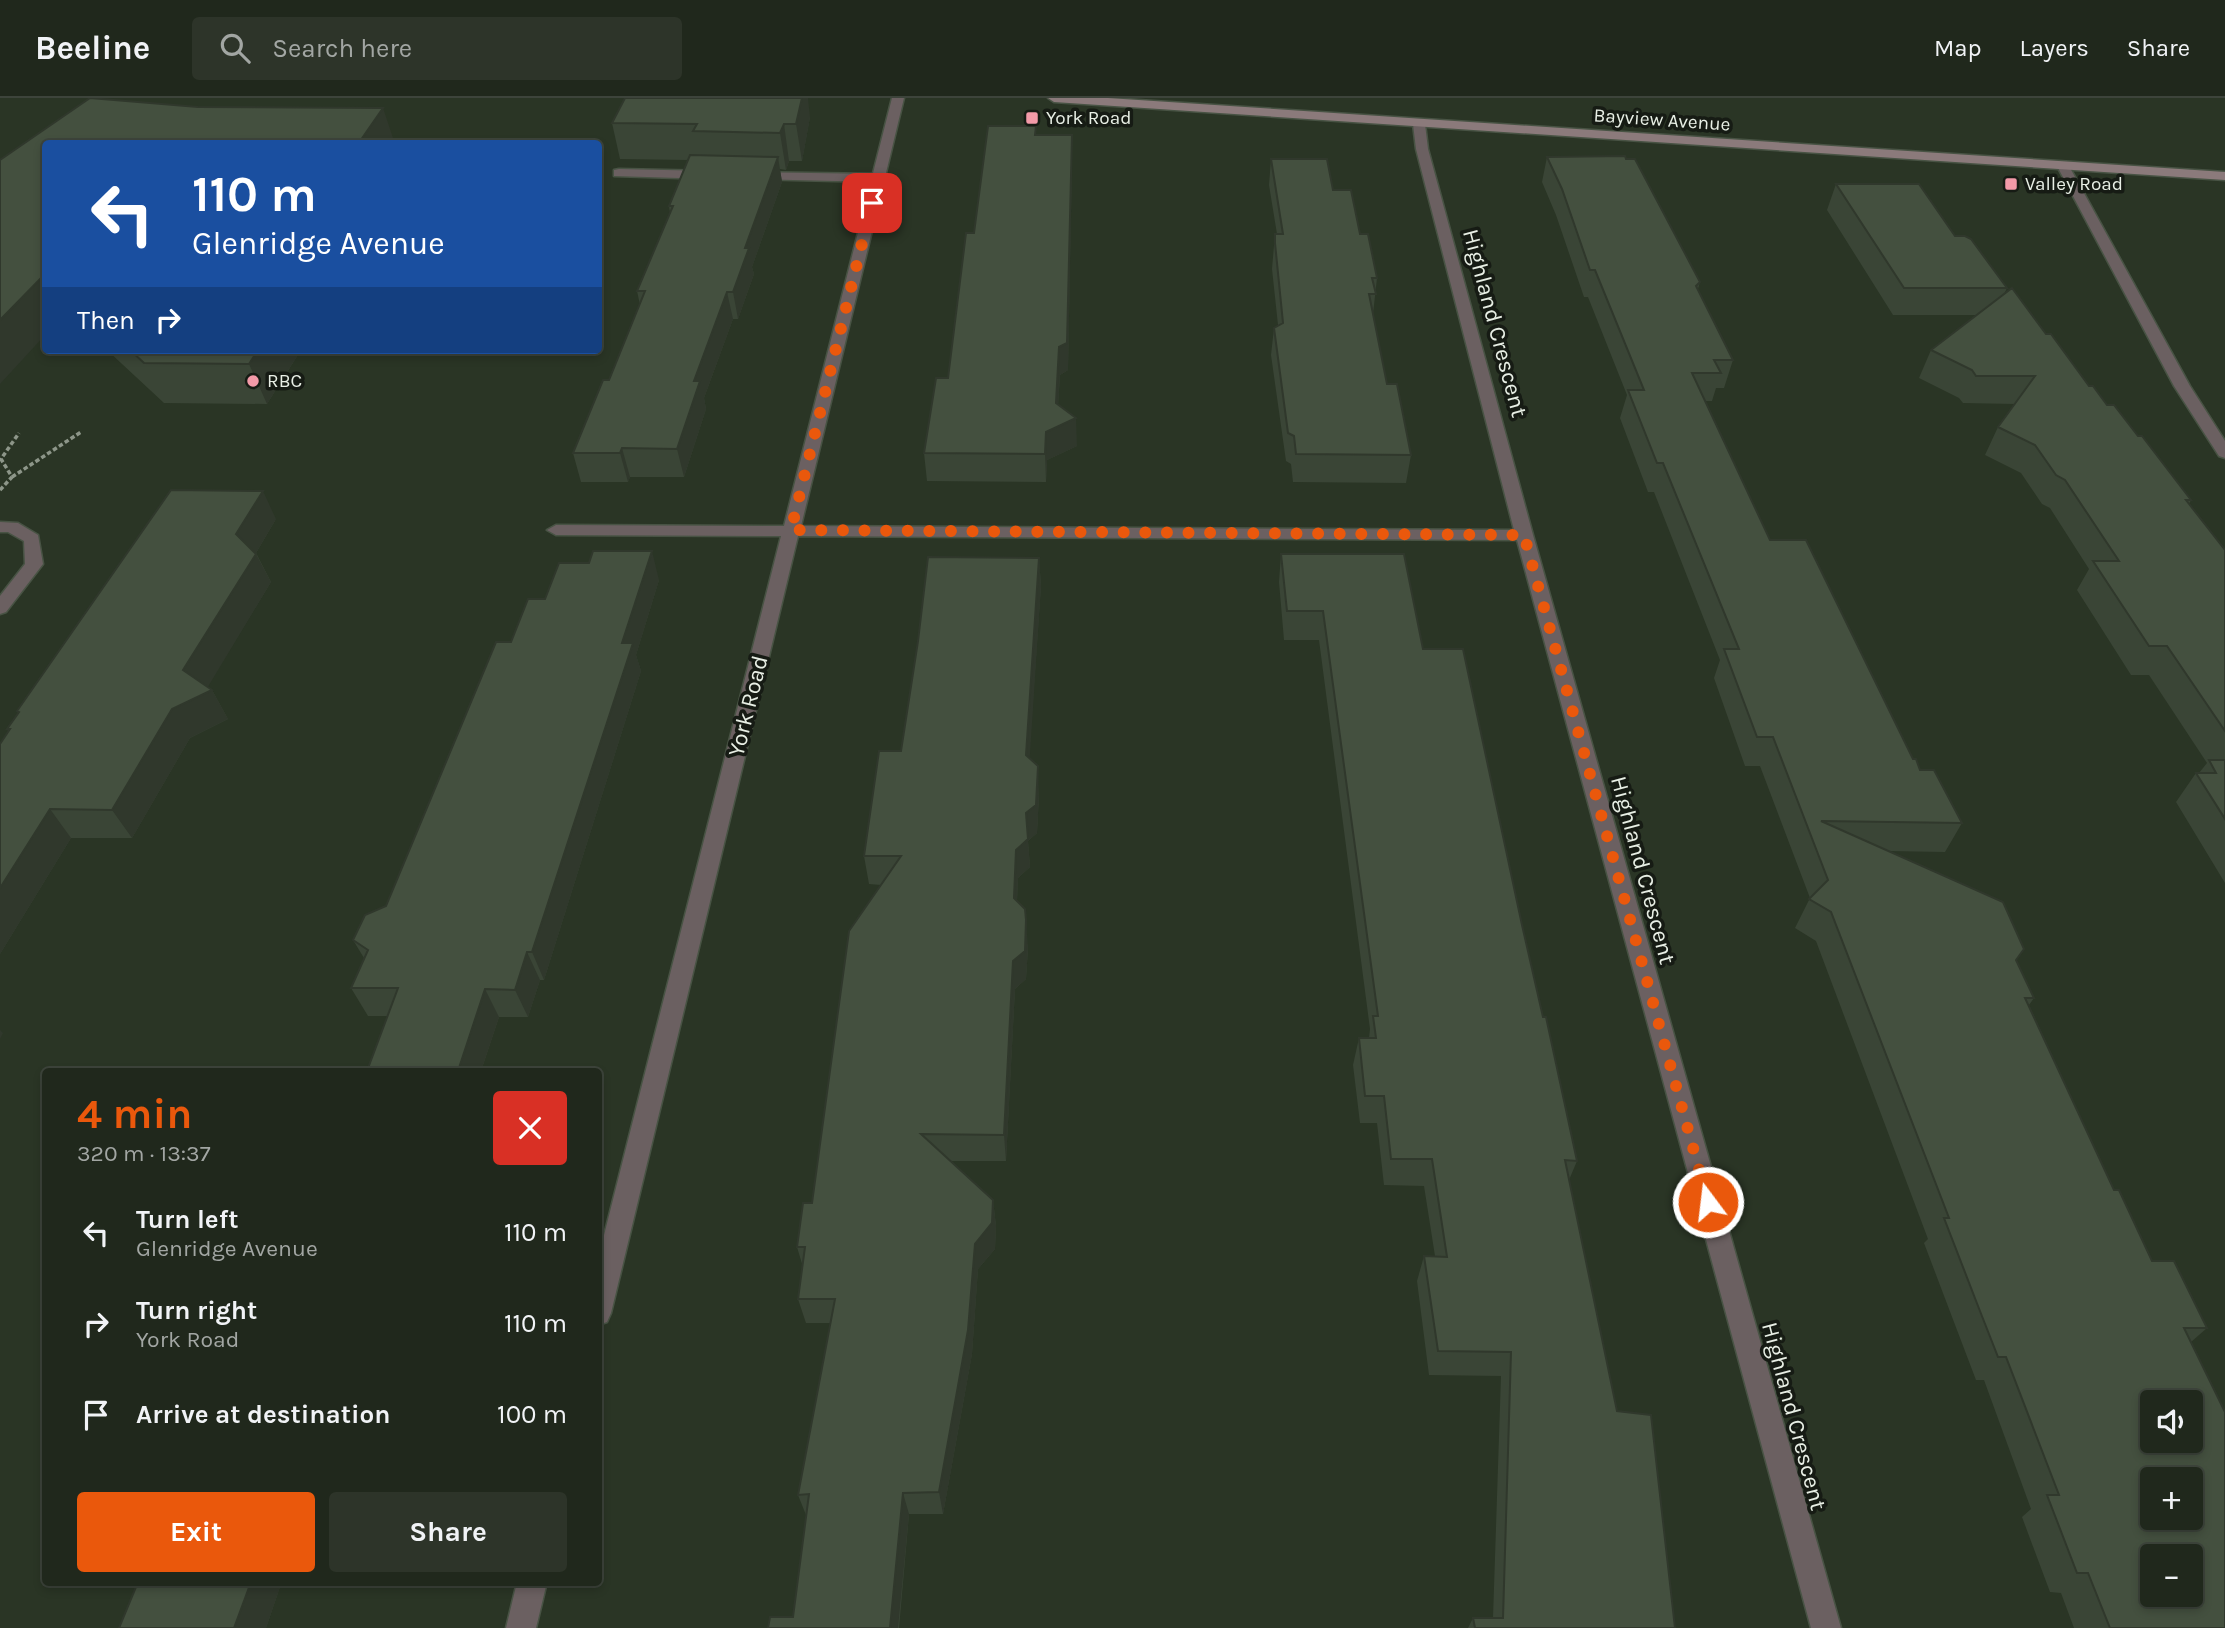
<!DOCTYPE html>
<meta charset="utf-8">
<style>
:root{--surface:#20281c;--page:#2d3429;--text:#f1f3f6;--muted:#a2a6a3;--line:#3d443b;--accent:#ea580c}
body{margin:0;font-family:Karla,sans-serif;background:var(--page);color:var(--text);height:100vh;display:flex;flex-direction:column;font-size:26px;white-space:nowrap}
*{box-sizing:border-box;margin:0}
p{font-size:23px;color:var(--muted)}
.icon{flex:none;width:38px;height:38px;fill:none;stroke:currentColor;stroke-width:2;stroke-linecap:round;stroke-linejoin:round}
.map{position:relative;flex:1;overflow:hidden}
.panel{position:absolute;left:42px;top:970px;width:560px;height:518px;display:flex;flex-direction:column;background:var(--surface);border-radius:7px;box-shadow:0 4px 10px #0003,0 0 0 2px var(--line)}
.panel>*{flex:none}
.banner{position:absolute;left:42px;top:42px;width:560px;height:214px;border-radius:7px;box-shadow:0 4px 10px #0003,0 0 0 2px var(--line);background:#1a4fa0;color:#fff;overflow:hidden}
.fabs{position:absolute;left:2140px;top:1292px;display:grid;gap:14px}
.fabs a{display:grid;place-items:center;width:63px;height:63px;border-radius:7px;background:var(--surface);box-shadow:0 4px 10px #0003,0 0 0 2px var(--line);font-size:35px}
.pin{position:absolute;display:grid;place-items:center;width:60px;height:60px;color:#fff;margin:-30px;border-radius:14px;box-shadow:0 4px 10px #0006}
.me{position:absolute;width:77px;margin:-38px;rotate:345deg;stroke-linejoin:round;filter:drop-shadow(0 0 5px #0008)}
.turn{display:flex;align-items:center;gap:24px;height:147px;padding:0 35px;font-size:32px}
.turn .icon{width:91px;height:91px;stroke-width:2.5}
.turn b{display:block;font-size:49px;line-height:60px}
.then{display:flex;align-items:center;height:66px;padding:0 35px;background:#0003;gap:14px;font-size:26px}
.round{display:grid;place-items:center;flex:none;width:74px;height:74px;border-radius:7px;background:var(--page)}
.headline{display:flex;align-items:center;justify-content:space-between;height:119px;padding:0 35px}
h1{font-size:42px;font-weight:700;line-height:52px;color:var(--accent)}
.action{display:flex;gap:14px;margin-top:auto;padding:14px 35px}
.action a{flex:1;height:80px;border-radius:7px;background:var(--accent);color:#fff;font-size:28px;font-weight:700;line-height:80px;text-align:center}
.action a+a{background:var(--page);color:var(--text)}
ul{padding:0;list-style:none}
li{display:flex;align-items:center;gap:21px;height:91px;padding:0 35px}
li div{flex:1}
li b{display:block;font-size:26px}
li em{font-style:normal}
header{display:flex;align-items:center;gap:42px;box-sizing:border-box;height:98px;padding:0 35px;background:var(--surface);border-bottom:2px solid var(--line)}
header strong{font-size:33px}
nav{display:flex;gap:38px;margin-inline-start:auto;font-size:24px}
.search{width:490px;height:63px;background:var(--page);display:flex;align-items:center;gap:18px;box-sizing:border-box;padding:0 24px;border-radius:7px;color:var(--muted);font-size:26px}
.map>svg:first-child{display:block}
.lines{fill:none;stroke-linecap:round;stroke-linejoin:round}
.lane-casing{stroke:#485344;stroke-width:3}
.street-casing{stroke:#485344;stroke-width:3}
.secondary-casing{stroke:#485344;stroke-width:3}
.path{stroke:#8d9689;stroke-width:3.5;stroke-dasharray:4.5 2.5;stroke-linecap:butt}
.lane{fill:#6b6061;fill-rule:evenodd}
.street{fill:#6b6061;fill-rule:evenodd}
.secondary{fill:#8b7a7b;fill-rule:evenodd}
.wall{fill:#3a4536}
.shaded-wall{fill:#30382c}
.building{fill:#44503f;stroke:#30382c;stroke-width:2;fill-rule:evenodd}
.route{stroke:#ea580c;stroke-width:12;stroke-dasharray:0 21.6}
.poi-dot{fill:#f39aa8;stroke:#161b14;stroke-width:2.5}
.labels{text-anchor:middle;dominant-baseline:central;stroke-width:7;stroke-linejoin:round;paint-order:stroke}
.far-poi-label{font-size:19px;fill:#e8efe5;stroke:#161b14;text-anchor:start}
.far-street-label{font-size:19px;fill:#e8efe5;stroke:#161b14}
.street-label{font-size:23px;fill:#e8efe5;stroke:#161b14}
</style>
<header>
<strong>Beeline</strong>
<div class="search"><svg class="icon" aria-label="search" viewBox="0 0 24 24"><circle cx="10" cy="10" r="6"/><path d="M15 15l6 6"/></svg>Search here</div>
<nav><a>Map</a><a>Layers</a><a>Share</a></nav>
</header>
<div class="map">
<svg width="2225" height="1530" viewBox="0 0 2225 1530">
<rect width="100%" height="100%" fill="#2a3525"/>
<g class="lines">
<defs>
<path id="lane" d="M 619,71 L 711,73 L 717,77 L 711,81 L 614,78 L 614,72 Z
M 754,74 L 878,76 L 884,80 L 878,84 L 749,81 L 748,78 Z"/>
<path id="street" d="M 892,0 L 904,0 L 801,428 L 1514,432 L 1416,51 L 1413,26 L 1419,22 L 1425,26 L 1428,51 L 1533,437 L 1841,1530 L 1811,1530 L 1517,442 L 798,438 L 611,1215 L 607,1224 L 598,1227 L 598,1161 L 781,438 L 556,437 L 547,432 L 556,427 L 784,428 Z
M 2063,64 L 2069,68 L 2190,288 L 2225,343 L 2225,360 L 2219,358 L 2174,288 L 2057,68 Z
M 0,424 L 18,425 L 38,437 L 43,466 L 6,514 L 0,516 L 0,498 L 25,466 L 24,443 L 8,434 L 0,434 Z
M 517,1484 L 547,1484 L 536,1530 L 506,1530 Z"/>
<path id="secondary" d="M 1048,0 L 1108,0 L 2225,74 L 2225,82 L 1054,4 Z"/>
</defs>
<use href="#lane" class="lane-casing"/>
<use href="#street" class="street-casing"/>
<use href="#secondary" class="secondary-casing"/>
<path class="path" d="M 12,379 L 81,334
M 0,392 L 12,379 L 1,361 L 19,335"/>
<use href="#lane" class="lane"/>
<use href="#street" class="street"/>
<use href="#secondary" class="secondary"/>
</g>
<path class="wall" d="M 810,19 L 802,63 L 789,63 L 786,72 L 780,71 L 782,84 L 752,169 L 754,176 L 738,221 L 733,221 L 704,300 L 706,311 L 684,379 L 630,379 L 628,384 L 581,384 L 573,355 L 609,282 L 640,207 L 637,193 L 670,115 L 669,108 L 688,62 L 620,61 L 612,25 Z
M 1036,28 L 1036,37 L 1072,37 L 1072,62 L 1068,272 L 1060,277 L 1058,307 L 1077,348 L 1047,362 L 1046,384 L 927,383 L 924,355 L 948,280 L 974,135 Z
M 1547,59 L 1700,184 L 1698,191 L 1733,262 L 1724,290 L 1716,290 L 1712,303 L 1705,303 L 1770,442 L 1920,672 L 1962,725 L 1945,754 L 1888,753 L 2016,863 L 2034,900 L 2029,907 L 2114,1092 L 2152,1163 L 2207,1230 L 2191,1244 L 2225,1530 L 2074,1530 L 2061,1495 L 2050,1494 L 2022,1419 L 2031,1411 L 1984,1282 L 1976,1282 L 1957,1232 L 1924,1145 L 1928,1141 L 1816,843 L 1795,830 L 1810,800 L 1760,668 L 1745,668 L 1714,580 L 1720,562 L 1654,394 L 1648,394 L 1620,320 L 1627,297 L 1588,199 L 1584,199 L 1556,117 L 1542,84 Z
M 1271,61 L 1333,92 L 1360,136 L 1377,180 L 1373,216 L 1387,286 L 1411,357 L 1406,385 L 1293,384 L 1291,366 L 1286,363 L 1271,257 L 1274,230 L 1278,227 L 1272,171 L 1275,136 L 1277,136 L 1269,87 Z
M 1836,86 L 2007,190 L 2004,196 L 2046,236 L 2089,288 L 2138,338 L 2191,402 L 2189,406 L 2225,452 L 2225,785 L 2176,704 L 2196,675 L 2199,675 L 2207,665 L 2149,577 L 2131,577 L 2077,492 L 2089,471 L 2050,410 L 2042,406 L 2021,375 L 1985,357 L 1998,329 L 2015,306 L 1963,305 L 1959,300 L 1919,280 L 1931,252 L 1976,217 L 1893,217 L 1827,112 Z
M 107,252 L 301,252 L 267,306 L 164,305 Z
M 276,421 L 256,455 L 271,484 L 207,589 L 212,592 L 228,621 L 190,640 L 132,740 L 71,740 L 0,856 L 0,646 L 9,634 L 7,631 L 18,615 L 17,613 Z
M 1281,456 L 1423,551 L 1522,827 L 1577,1063 L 1569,1082 L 1617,1313 L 1675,1530 L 1468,1530 L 1473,1520 L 1493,1520 L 1501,1278 L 1429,1277 L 1417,1183 L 1424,1158 L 1435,1158 L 1424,1088 L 1384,1087 L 1377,1025 L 1360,1025 L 1353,967 L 1359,940 L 1369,940 L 1370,931 L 1319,542 L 1284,542 L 1279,484 Z
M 1039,460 L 1041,488 L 1029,660 L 1039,697 L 1037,735 L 1028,743 L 1030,769 L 1018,780 L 1017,803 L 1028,850 L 1026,881 L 1015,891 L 1006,1063 L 950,1063 L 993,1102 L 996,1128 L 995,1151 L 978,1171 L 972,1256 L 943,1416 L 909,1416 L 899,1530 L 768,1530 L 793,1519 L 806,1417 L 798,1397 L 831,1225 L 806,1225 L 798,1201 L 803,1169 L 797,1149 L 812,1105 L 881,787 L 869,786 L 864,758 L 901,653 Z
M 659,482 L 636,557 L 641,573 L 544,882 L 540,882 L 528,919 L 499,919 L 481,973 L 367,973 L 388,918 L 368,918 L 351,890 L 364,860 L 353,842 L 386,808 L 511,544 L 545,501 Z
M 138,1484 L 354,1484 L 353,1486 L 281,1486 L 266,1530 L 119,1530 Z"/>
<path class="shaded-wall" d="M 802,0 L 808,0 L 810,19 L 802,63 L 796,26 Z
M 383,10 L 395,46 L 358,46 Z
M 784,26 L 789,63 L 786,72 L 780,35 Z
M 1072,37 L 1072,62 L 1068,272 L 1060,277 L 1057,329 L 1076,320 L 1077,348 L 1047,362 L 1046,384 L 1045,356 L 1046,334 L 1056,305 Z
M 778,59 L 782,84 L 752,169 L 754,176 L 738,221 L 733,194 L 745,150 Z
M 46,175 L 46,236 L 0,286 L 0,222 Z
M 727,194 L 733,221 L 704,300 L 706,311 L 684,379 L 677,351 L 694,283 Z
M 258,252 L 301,252 L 267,306 L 249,266 Z
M 622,350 L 630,379 L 628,384 L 620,355 Z
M 263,393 L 276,421 L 250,465 L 236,436 Z
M 652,453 L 659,482 L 636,557 L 641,573 L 544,882 L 532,854 L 622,545 Z
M 256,456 L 271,484 L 203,597 L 212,592 L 228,621 L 190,640 L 132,740 L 112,712 L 183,572 Z
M 1039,460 L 1041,488 L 1028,686 L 1026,657 Z
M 1038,668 L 1039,697 L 1037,735 L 1028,743 L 1030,769 L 1018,780 L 1016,829 L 1014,800 L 1016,752 Z
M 50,711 L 71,740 L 0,856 L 0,790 Z
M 1026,822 L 1028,850 L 1026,881 L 1015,891 L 1006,1063 L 1004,1037 L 1013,863 Z
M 527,854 L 540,882 L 528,919 L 515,892 Z
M 485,891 L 499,919 L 481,973 L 458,973 Z
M 0,932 L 3,935 L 0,941 Z
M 993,1102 L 996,1128 L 995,1151 L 978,1171 L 972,1256 L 943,1416 L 939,1394 L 975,1146 Z
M 903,1395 L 909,1416 L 898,1530 L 890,1530 Z
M 251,1484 L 279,1484 L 281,1486 L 266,1530 L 234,1530 Z"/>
<path class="building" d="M 90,0 L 198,9 L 383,10 L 358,46 L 46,46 L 46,175 L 0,222 L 0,62 Z
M 625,0 L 802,0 L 796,26 L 784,26 L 780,35 L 693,33 L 697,26 L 612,25 Z
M 988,28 L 1036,28 L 1035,37 L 1072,37 L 1067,245 L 1059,249 L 1056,305 L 1076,320 L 1046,334 L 1045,356 L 924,355 L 936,280 L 948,280 L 966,135 L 974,135 Z
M 690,57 L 778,59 L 745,150 L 749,150 L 733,194 L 727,194 L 694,283 L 700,283 L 677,351 L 622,350 L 620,355 L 573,355 L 603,282 L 609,282 L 645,193 L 637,193 L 673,108 L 669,108 Z
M 1625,58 L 1626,61 L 1635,61 L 1700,184 L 1696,188 L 1733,262 L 1714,262 L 1721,275 L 1692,275 L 1770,442 L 1806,442 L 1913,661 L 1916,661 L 1920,672 L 1934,672 L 1962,725 L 1821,723 L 2003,804 L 2024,851 L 2016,862 L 2034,900 L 2025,900 L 2114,1092 L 2119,1092 L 2152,1163 L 2174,1163 L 2207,1230 L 2184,1230 L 2225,1314 L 2225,1530 L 2110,1530 L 2088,1475 L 2077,1475 L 2047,1397 L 2059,1397 L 2006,1259 L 1998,1259 L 1978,1208 L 1944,1120 L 1949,1120 L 1831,814 L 1809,801 L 1828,782 L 1773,639 L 1757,639 L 1724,551 L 1739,551 L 1663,365 L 1657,365 L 1628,292 L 1644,292 L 1595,172 L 1590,172 L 1562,91 L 1547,59 ZM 2152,1304 L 2191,1304 L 2191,1342 L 2152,1342 ZM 2152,1381 L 2191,1381 L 2191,1419 L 2152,1419 ZM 2152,1458 L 2191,1458 L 2191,1496 L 2152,1496 Z
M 1271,61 L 1327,61 L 1333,92 L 1351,92 L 1360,136 L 1368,136 L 1377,180 L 1372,180 L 1376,196 L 1369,196 L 1387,286 L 1397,286 L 1411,357 L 1296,356 L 1294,338 L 1288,335 L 1274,230 L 1283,225 L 1275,145 L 1275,136 L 1283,136 Z
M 1836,86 L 1919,86 L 1955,138 L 1965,138 L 1971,141 L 2007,190 L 1904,190 Z
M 2012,190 L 2046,236 L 2051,236 L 2089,288 L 2093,288 L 2107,307 L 2114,307 L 2138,338 L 2142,338 L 2191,402 L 2186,402 L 2225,452 L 2225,633 L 2167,548 L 2149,548 L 2093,463 L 2119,463 L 2065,382 L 2056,377 L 2035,347 L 1998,329 L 2035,278 L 1976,278 L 1972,272 L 1931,252 Z
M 130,252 L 258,252 L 249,266 L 144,265 Z
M 171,392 L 263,393 L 236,436 L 256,456 L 183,572 L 212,592 L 172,611 L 112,712 L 50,711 L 0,790 L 0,646 L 10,631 L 7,631 L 19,614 L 17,613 Z
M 593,453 L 652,453 L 622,545 L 633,545 L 532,854 L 527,854 L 515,892 L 485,891 L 458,973 L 367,973 L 398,890 L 351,890 L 368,852 L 353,842 L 365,817 L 386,808 L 496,544 L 511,544 L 528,501 L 545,501 L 559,465 L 589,465 Z
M 1281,456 L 1404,456 L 1423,551 L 1463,551 L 1522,827 L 1543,919 L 1546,919 L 1577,1063 L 1565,1062 L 1617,1313 L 1651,1317 L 1675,1530 L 1475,1530 L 1473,1520 L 1503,1520 L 1511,1254 L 1438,1253 L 1424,1158 L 1447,1159 L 1432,1061 L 1391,1061 L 1384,998 L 1365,998 L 1359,940 L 1376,940 L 1373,918 L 1378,918 L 1323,513 L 1287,513 Z
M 928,459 L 1039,460 L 1026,657 L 1038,668 L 1036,707 L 1026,715 L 1028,741 L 1016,752 L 1014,800 L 1025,811 L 1026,822 L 1025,853 L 1013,863 L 1004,1037 L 921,1036 L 993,1102 L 992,1125 L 975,1146 L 968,1232 L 939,1394 L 903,1395 L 890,1530 L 768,1530 L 770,1519 L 793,1519 L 809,1396 L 798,1397 L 835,1201 L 798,1201 L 805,1149 L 797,1149 L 803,1105 L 812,1105 L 849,833 L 901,758 L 864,758 L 879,653 L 901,653 L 918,543 Z
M 2209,662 L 2225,662 L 2225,721 L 2196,675 L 2216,675 Z
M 138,1484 L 251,1484 L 234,1530 L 119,1530 Z"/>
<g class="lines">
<path class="route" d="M 872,105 L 791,432 L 1524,437 L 1708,1104"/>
</g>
<g class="poi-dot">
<rect x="1025" y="13" width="14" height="14" rx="3.5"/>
<rect x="2004" y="79" width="14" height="14" rx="3.5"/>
<circle cx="253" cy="283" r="7"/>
</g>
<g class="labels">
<g class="far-poi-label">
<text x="1046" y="20">York Road</text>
<text x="2025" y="86">Valley Road</text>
<text x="267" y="283">RBC</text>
</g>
<g class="far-street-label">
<text transform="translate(1662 22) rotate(4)">Bayview Avenue</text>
</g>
<g class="street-label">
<text transform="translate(1495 225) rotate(75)">Highland Crescent</text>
<text transform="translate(748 608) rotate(-76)">York Road</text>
<text transform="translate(1643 772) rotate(75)">Highland Crescent</text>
<text transform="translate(1794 1318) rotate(75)">Highland Crescent</text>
</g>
</g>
</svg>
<div class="fabs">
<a><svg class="icon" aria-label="sound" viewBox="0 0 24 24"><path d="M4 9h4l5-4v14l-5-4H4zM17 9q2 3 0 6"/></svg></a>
<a>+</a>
<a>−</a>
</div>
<div class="pin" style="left:872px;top:105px;background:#d93025"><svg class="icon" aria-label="arrive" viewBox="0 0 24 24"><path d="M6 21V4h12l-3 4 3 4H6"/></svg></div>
<svg class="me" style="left:1708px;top:1104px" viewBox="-20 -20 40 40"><circle r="17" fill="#ea580c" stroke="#fff" stroke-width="3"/><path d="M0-11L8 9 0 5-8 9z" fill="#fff"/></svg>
<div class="banner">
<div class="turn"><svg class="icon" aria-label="left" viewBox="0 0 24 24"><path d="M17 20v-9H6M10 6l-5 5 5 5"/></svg><div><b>110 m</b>Glenridge Avenue</div></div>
<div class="then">Then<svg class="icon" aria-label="right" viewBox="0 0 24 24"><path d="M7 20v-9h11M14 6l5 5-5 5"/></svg></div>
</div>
<section class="panel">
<div class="headline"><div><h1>4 min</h1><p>320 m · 13:37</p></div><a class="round" style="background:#d93025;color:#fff"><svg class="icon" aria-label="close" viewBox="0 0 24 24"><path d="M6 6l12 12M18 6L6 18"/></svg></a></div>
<ul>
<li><svg class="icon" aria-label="left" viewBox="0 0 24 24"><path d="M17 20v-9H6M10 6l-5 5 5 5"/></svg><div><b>Turn left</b><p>Glenridge Avenue</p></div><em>110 m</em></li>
<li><svg class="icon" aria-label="right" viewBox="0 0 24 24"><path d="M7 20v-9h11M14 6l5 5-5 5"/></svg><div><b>Turn right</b><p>York Road</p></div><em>110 m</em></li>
<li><svg class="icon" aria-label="arrive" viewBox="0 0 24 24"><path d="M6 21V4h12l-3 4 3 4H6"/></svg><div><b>Arrive at destination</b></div><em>100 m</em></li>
</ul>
<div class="action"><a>Exit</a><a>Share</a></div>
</section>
</div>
